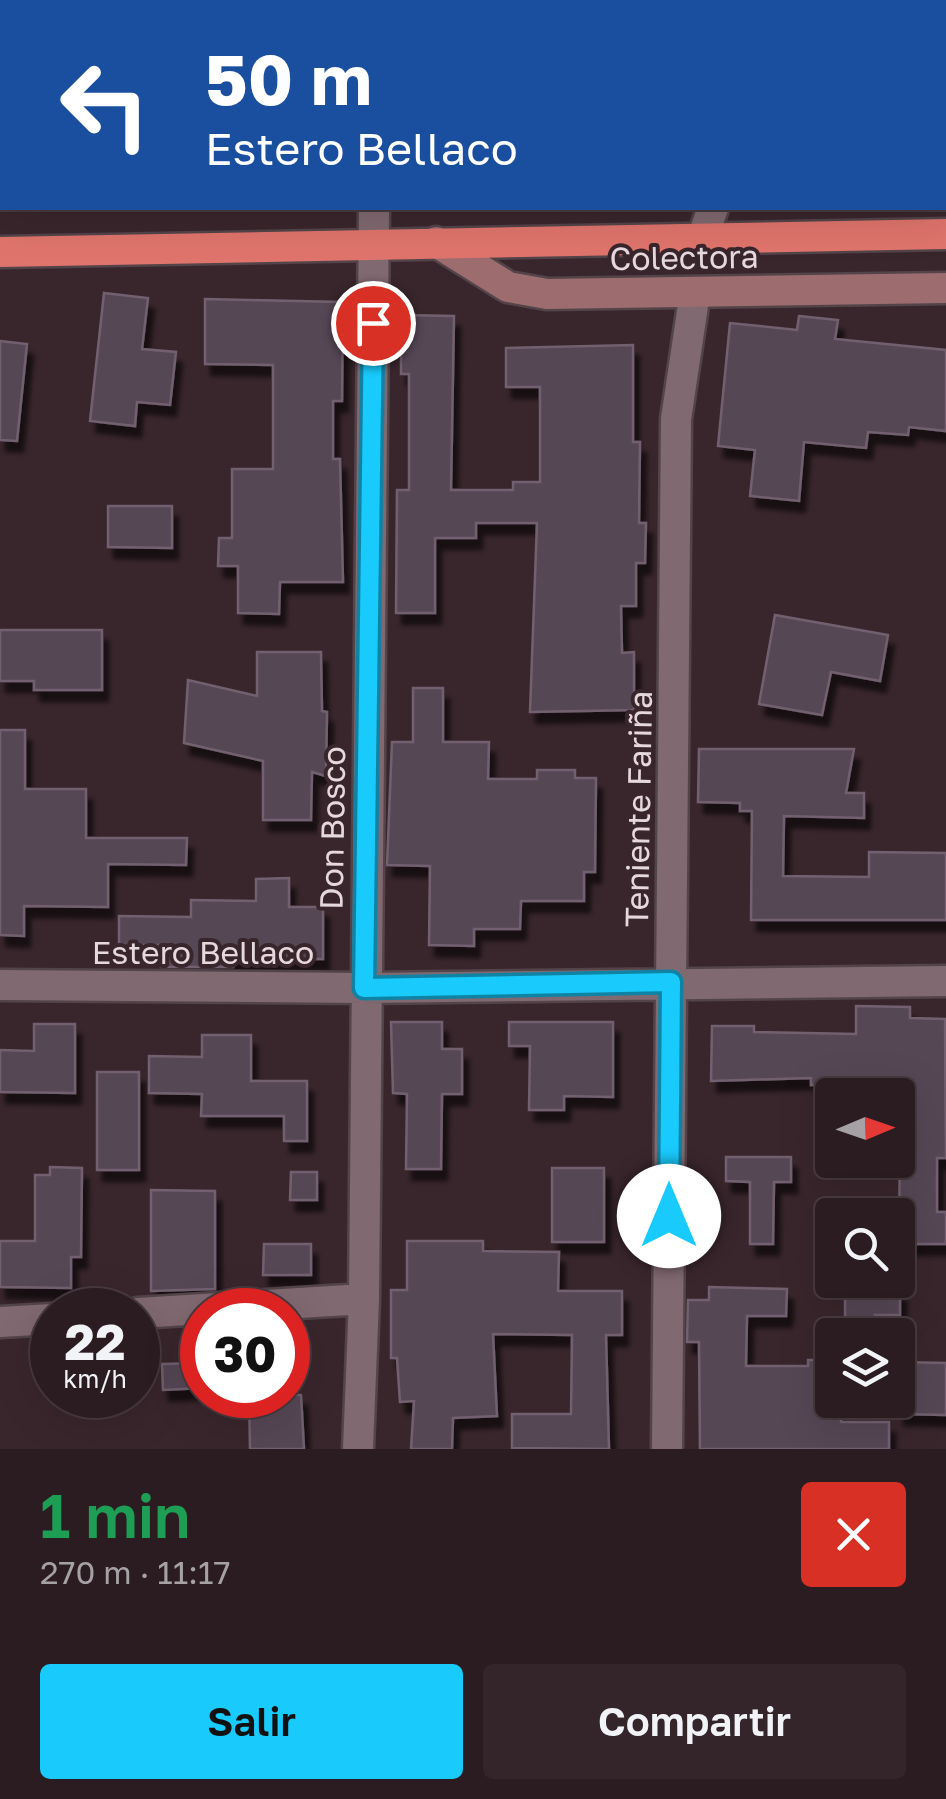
<!DOCTYPE html>
<html lang="es">
<meta charset="utf-8">
<style>
:root{--surface:#2b1c21;--page:#33252a;--text:#f1f3f6;--muted:#a6a1a5;--line:#473a3f;--accent:#19cafc}
body{margin:0;font-family:"Golos Text",sans-serif;background:var(--page);color:var(--text);height:100vh;display:flex;flex-direction:column;font-size:38px;white-space:nowrap}
*{box-sizing:border-box;margin:0}
p{font-size:32px;color:var(--muted)}
.icon{flex:none;width:55px;height:55px;fill:none;stroke:currentColor;stroke-width:2;stroke-linecap:round;stroke-linejoin:round}
.map{position:relative;height:1449px;overflow:hidden}
.side{display:flex;flex-direction:column;background:var(--surface);flex:1}
.side>*{flex:none}
.banner{position:absolute;left:0px;top:0px;width:948px;height:210px;box-shadow:0 10px 40px #0002,0 0 0 2px var(--line);background:#1a4fa0;color:#fff;overflow:hidden}
.needle{width:65px;rotate:88deg}
.controls{position:absolute;left:815px;top:1078px;display:grid;gap:20px}
.controls a{display:grid;place-items:center;width:100px;height:100px;border-radius:10px;background:var(--surface);box-shadow:0 10px 40px #0002,0 0 0 2px var(--line);font-size:50px}
.speed{position:absolute;left:30px;top:1288px;display:flex;gap:20px;font-size:50px;font-weight:700;text-align:center}
.speed>*{display:grid;place-content:center;width:130px;height:130px;border-radius:50%;background:var(--surface);box-shadow:0 10px 40px #0002,0 0 0 2px var(--line);line-height:1}
.speed small{font-size:25px;font-weight:400}
.speed .limit{border:15px solid #d22;background:#fff;color:#111}
.pin{position:absolute;display:grid;place-items:center;width:85px;height:85px;color:#fff;margin:-42px;border:5px solid #fff;border-radius:50%;box-shadow:0 2px 10px #0007}
.me{position:absolute;width:110px;margin:-55px;rotate:0deg;stroke-linejoin:round;filter:drop-shadow(0 0 8px #0008)}
.turn{display:flex;align-items:center;gap:35px;height:210px;padding:0 40px;font-size:45px}
.turn .icon{width:130px;height:130px;stroke-width:2.5}
.turn b{display:block;font-size:70px;line-height:85px}
.round{display:grid;place-items:center;flex:none;width:105px;height:105px;border-radius:10px;background:var(--page)}
.head{display:flex;align-items:center;justify-content:space-between;height:170px;padding:0 40px}
h1{font-size:60px;font-weight:600;line-height:75px;color:#1e9e55}
.cta{display:flex;gap:20px;margin-top:auto;padding:20px 40px}
.cta a{flex:1;height:115px;border-radius:10px;background:var(--accent);color:#111;font-size:40px;font-weight:600;line-height:115px;text-align:center}
.cta a+a{background:var(--page);color:var(--text)}
.map>svg:first-child{display:block}
.building{fill:#574754;stroke:#72616f;stroke-width:2.5;filter:url(#shadow)}
.lines{fill:none;stroke-linecap:round;stroke-linejoin:round}
.street-casing{stroke:#534449;stroke-width:35}
.secondary-casing{stroke:#534449;stroke-width:35}
.highway-casing{stroke:#534449;stroke-width:35}
.street{stroke:#806970;stroke-width:30}
.secondary{stroke:#9c6c6f;stroke-width:30}
.highway{stroke:#df746c;stroke-width:30}
.route-casing{stroke:#1083a4;stroke-width:25}
.route{stroke:#19cafc;stroke-width:18}
.labels{text-anchor:middle;dominant-baseline:central;stroke-width:8;stroke-linejoin:round;paint-order:stroke}
.street-label{font-size:32px;fill:#e6d9dd;stroke:#39262c}
</style>
<div class="map">
<svg width="946" height="1449" viewBox="0 0 946 1449">
<defs>
<filter id="shadow"><feDropShadow dx="6" dy="11" stdDeviation="2.5" flood-color="#0009"/></filter>
</defs>
<rect width="100%" height="100%" fill="#39262c"/>
<path class="building" d="M 104,293 L 148,298 L 142,349 L 176,352 L 170,405 L 137,402 L 135,426 L 90,421 Z
M 205,299 L 343,302 L 342,401 L 333,401 L 333,459 L 340,459 L 343,582 L 280,582 L 279,614 L 238,613 L 238,566 L 218,566 L 219,538 L 232,538 L 232,469 L 273,469 L 273,365 L 205,364 Z
M 401,315 L 454,316 L 451,490 L 513,490 L 513,482 L 540,482 L 540,387 L 506,387 L 506,348 L 633,345 L 633,442 L 640,442 L 639,523 L 646,523 L 645,563 L 636,563 L 636,606 L 621,606 L 622,653 L 634,652 L 634,710 L 530,712 L 537,523 L 476,523 L 476,538 L 435,538 L 435,613 L 396,613 L 397,490 L 409,490 L 409,374 L 401,374 Z
M 799,316 L 838,320 L 835,339 L 946,350 L 946,431 L 909,427 L 908,435 L 868,432 L 866,448 L 804,442 L 799,501 L 750,496 L 755,450 L 718,446 L 730,323 L 797,330 Z
M 0,341 L 27,344 L 17,441 L 0,440 Z
M 108,506 L 172,506 L 172,548 L 108,547 Z
M 775,615 L 888,635 L 880,681 L 831,672 L 822,715 L 759,704 Z
M 0,630 L 102,630 L 102,690 L 34,690 L 34,681 L 0,681 Z
M 257,652 L 321,652 L 322,711 L 327,712 L 326,776 L 312,772 L 311,820 L 263,820 L 263,761 L 184,743 L 188,680 L 257,696 Z
M 413,688 L 443,688 L 443,742 L 489,742 L 488,779 L 537,779 L 537,770 L 575,770 L 575,778 L 596,778 L 595,872 L 584,872 L 584,901 L 521,901 L 520,929 L 474,929 L 474,946 L 429,945 L 430,866 L 387,865 L 392,742 L 413,742 Z
M 0,730 L 25,730 L 25,789 L 86,789 L 86,838 L 187,838 L 186,865 L 108,864 L 108,907 L 24,906 L 24,936 L 0,935 Z
M 699,749 L 854,749 L 846,793 L 864,793 L 864,818 L 784,816 L 783,876 L 869,877 L 869,852 L 946,853 L 946,920 L 751,920 L 752,811 L 740,811 L 740,803 L 698,802 Z
M 289,878 L 289,907 L 323,907 L 323,959 L 233,959 L 233,967 L 161,967 L 161,945 L 119,945 L 119,916 L 191,917 L 191,900 L 256,901 L 256,879 Z
M 856,1006 L 910,1007 L 910,1018 L 945,1019 L 946,1158 L 937,1158 L 937,1212 L 946,1212 L 946,1244 L 899,1244 L 900,1134 L 908,1134 L 909,1085 L 811,1085 L 811,1078 L 711,1081 L 712,1026 L 754,1026 L 754,1032 L 856,1034 Z
M 391,1022 L 442,1022 L 442,1049 L 462,1049 L 462,1094 L 442,1094 L 441,1169 L 406,1169 L 407,1094 L 393,1093 Z
M 509,1022 L 613,1022 L 613,1097 L 564,1096 L 564,1110 L 529,1110 L 530,1046 L 509,1046 Z
M 34,1024 L 75,1024 L 75,1093 L 0,1092 L 0,1050 L 34,1051 Z
M 202,1035 L 251,1035 L 251,1081 L 307,1081 L 307,1141 L 284,1141 L 284,1116 L 201,1116 L 202,1094 L 149,1093 L 149,1056 L 202,1057 Z
M 97,1072 L 139,1072 L 139,1170 L 97,1170 Z
M 726,1157 L 791,1157 L 791,1182 L 774,1182 L 773,1244 L 750,1244 L 750,1182 L 726,1181 Z
M 50,1167 L 82,1168 L 81,1257 L 71,1257 L 71,1288 L 0,1287 L 0,1241 L 35,1241 L 35,1175 L 50,1175 Z
M 552,1168 L 604,1168 L 604,1242 L 552,1242 Z
M 291,1172 L 317,1172 L 317,1200 L 290,1200 Z
M 151,1190 L 215,1191 L 215,1289 L 151,1291 Z
M 407,1241 L 483,1241 L 483,1251 L 559,1252 L 558,1291 L 622,1291 L 622,1335 L 606,1335 L 609,1449 L 512,1448 L 512,1414 L 571,1414 L 572,1335 L 493,1334 L 497,1416 L 453,1418 L 452,1449 L 411,1449 L 414,1401 L 400,1402 L 397,1358 L 391,1358 L 391,1290 L 407,1290 Z
M 264,1244 L 311,1244 L 311,1275 L 263,1275 Z
M 709,1287 L 787,1289 L 786,1316 L 747,1316 L 746,1366 L 808,1366 L 808,1360 L 832,1360 L 832,1400 L 841,1400 L 841,1422 L 889,1422 L 889,1449 L 700,1449 L 699,1342 L 687,1342 L 688,1300 L 709,1300 Z
M 845,1290 L 900,1290 L 900,1315 L 875,1315 L 875,1335 L 845,1335 Z
M 898,1362 L 946,1363 L 946,1415 L 898,1414 Z
M 201,1363 L 202,1388 L 163,1390 L 162,1364 Z
M 249,1395 L 301,1395 L 304,1449 L 250,1449 Z"/>
<g class="lines">
<defs>
<path id="street" d="M 374,2 L 374,0
M 741,2 L 741,0
M 703,236 L 713,208
M 0,985 L 364,988 L 946,981
M 138,1313 L 364,1299
M 0,1322 L 52,1319
M 358,1449 L 364,1299 L 374,208
M 667,1449 L 676,419 L 695,292"/>
<path id="secondary" d="M 436,242 L 508,287 L 547,294 L 946,288"/>
<path id="highway" d="M 0,252 L 946,234"/>
</defs>
<use href="#street" class="street-casing"/>
<use href="#secondary" class="secondary-casing"/>
<use href="#highway" class="highway-casing"/>
<use href="#street" class="street"/>
<use href="#secondary" class="secondary"/>
<use href="#highway" class="highway"/>
</g>
<g class="lines">
<defs>
<path id="route" d="M 373,323 L 364,988 L 671,982 L 669,1216"/>
</defs>
<use href="#route" class="route-casing"/>
<use href="#route" class="route"/>
</g>
<g class="labels">
<g class="street-label">
<text transform="translate(684 257) rotate(-1)">Colectora</text>
<text transform="translate(638 809) rotate(-89)">Teniente Fariña</text>
<text transform="translate(332 828) rotate(-89)">Don Bosco</text>
<text x="203" y="952">Estero Bellaco</text>
</g>
</g>
</svg>
<div class="controls">
<a><svg class="needle" viewBox="-14 -14 28 28"><path d="M0-13l5 13h-10z" fill="#e53935"/><path d="M0 13l5-13h-10z" fill="#a6a1a5"/></svg></a>
<a><svg class="icon" aria-label="search" viewBox="0 0 24 24"><circle cx="10" cy="10" r="6"/><path d="M15 15l6 6"/></svg></a>
<a><svg class="icon" aria-label="layers" viewBox="0 0 24 24"><path d="M12 4l9 5-9 5-9-5zM3 14l9 5 9-5"/></svg></a>
</div>
<div class="speed"><div>22<small>km/h</small></div><div class="limit">30</div></div>
<div class="pin" style="left:373px;top:323px;background:#d93025"><svg class="icon" aria-label="arrive" viewBox="0 0 24 24"><path d="M6 21V4h12l-3 4 3 4H6"/></svg></div>
<svg class="me" style="left:669px;top:1216px" viewBox="-20 -20 40 40"><circle r="19" fill="#fff"/><path d="M0-13L10 11 0 6-10 11z" fill="#19cafc"/></svg>
<div class="banner">
<div class="turn"><svg class="icon" aria-label="left" viewBox="0 0 24 24"><path d="M17 20v-9H6M10 6l-5 5 5 5"/></svg><div><b>50 m</b>Estero Bellaco</div></div>
</div>
</div>
<section class="side">
<div class="head"><div><h1>1 min</h1><p>270 m · 11:17</p></div><a class="round" style="background:#d93025;color:#fff"><svg class="icon" aria-label="close" viewBox="0 0 24 24"><path d="M6 6l12 12M18 6L6 18"/></svg></a></div>
<div class="cta"><a>Salir</a><a>Compartir</a></div>
</section>
